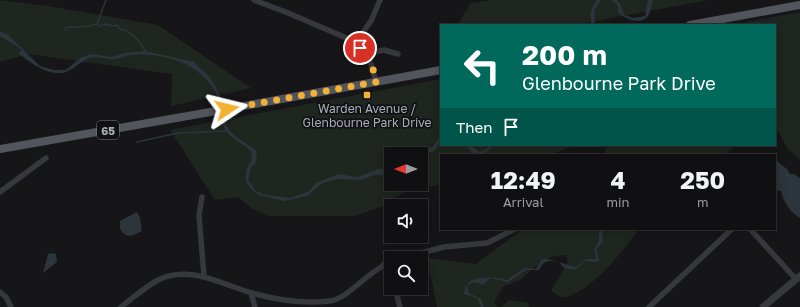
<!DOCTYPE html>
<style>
:root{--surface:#101012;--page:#19191b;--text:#f1f3f6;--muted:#9c9d9f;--line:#303032}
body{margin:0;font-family:"Golos Text",sans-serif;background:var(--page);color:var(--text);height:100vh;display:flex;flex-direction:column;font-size:15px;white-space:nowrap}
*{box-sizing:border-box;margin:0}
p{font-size:13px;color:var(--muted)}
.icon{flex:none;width:22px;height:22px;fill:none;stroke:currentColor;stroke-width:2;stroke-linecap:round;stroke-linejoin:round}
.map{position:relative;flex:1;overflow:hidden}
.details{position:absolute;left:440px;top:154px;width:336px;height:76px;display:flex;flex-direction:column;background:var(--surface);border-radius:0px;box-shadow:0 2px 10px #0003,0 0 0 1px var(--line)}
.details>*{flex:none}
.banner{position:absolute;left:440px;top:24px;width:336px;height:122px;border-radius:0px;box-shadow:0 2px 10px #0003,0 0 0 1px var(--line);background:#00695c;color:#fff;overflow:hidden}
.needle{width:26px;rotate:270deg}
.tools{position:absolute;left:384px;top:147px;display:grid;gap:8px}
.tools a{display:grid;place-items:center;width:44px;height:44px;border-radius:0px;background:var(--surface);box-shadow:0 2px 10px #0003,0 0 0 1px var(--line);font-size:20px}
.pin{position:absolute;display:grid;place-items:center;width:34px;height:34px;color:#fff;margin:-17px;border:2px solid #fff;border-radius:50%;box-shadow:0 1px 4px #0007}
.me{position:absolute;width:44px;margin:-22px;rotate:80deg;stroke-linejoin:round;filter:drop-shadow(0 0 3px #0008)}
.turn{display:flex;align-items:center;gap:14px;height:84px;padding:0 16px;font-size:18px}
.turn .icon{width:52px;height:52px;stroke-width:2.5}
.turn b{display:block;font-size:28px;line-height:34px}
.then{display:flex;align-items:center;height:38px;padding:0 16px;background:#0003;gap:8px;font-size:15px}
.eta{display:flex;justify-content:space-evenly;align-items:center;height:68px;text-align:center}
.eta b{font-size:24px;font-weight:700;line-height:28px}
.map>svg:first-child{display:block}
.green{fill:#1e261f;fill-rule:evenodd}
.water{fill:#2c353c}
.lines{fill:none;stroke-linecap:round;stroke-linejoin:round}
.stream{stroke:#2c353c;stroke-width:1.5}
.minor{stroke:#37383d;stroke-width:5.5}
.tertiary{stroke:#37383d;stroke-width:7}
.primary{stroke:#53555c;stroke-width:8}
.route{stroke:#f2b134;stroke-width:7;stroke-dasharray:0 12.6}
.poi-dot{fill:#f2b134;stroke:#111113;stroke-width:1.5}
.labels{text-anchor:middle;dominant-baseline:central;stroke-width:3.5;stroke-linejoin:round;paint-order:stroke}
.shield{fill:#111113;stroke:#7b7e86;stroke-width:1}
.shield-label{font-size:11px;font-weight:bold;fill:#a8adb8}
.poi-label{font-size:12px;fill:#a8adb8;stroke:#111113}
</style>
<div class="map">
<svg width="800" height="307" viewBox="0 0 800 307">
<rect width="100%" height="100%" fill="#161618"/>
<path class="green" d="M 0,0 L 48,6 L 158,25 L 251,88 L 171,106 L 172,74 L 28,54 L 0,62 Z
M 493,0 L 708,0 L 576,25 L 457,25 L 471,3 Z
M 800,12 L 800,160 L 787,148 L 775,126 L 775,25 L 731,25 Z
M 441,79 L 441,145 L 575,145 L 550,155 L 441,155 L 441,184 L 403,193 L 383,206 L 355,216 L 268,216 L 251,208 L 238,197 L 215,200 L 170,130 ZM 391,154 L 421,154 L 421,184 L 391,184 Z
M 607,145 L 736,145 L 724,155 L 604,155 Z
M 523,229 L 639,229 C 622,252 594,289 566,297 C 560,298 556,294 551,291 L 568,262 L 566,255 L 553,256 L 536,266 L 520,280 L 504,286 L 494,302 L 498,307 L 437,307 L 427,258 L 476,264 Z
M 509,300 L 528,303 L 529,307 L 501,307 Z"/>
<path class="water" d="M 597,0 L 601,0 L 594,11 L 595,25 L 592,25 C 589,12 591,10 597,0 Z
M 611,0 L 617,0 L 621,5 L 624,15 L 634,18 L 645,16 L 648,0 L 653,0 C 651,5 651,12 648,16 C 641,26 625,19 618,12 C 619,6 617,3 611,0 Z
M 0,31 L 8,35 L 40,66 L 54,70 L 66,70 L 80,58 L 91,54 L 112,57 L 125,53 L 145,51 L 194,62 C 198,68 204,70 208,75 C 216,85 229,112 225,124 C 232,137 246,142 257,151 L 256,163 L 251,167 L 248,180 L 255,190 L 262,194 L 290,198 L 308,192 L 316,183 L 338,174 L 357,177 L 379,169 L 389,170 L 391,168 L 391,171 L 382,175 L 374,175 L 361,180 L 337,179 L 321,184 L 307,196 L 284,201 L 259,195 L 250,188 L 246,181 L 246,174 L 247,168 L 251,162 L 252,152 C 244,144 233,140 226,131 C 219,121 221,107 217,95 C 214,85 200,73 191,67 C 176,58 147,52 129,55 C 123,57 118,59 111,59 C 105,59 99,57 93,57 C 86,58 78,65 72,69 C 54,81 32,64 18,53 L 21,51 L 21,49 L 0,36 Z
M 441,135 L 437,147 L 432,152 L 402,154 L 419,148 L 432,148 Z
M 465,145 L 470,145 L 480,152 L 487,149 L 490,145 L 495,145 C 486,152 485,156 473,154 Z
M 775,160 L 787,169 L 790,174 L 794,174 L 800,178 L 800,218 C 791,213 783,202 781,191 L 775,190 Z
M 137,212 L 140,218 L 142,231 L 131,236 L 125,235 L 120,229 L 120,221 Z
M 599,229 L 602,229 L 603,241 L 596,250 L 599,259 L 597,262 L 585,261 L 576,269 L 568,269 L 563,267 L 559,262 C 549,260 543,260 539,270 L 526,270 L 508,282 L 490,278 L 483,285 C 477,282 472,281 467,286 L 469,293 L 481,299 L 484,307 L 481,307 L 477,298 L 464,294 C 465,273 494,277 507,280 L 525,268 L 536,269 L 542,259 C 555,259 564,265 576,267 L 586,259 L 596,259 L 594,250 L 599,241 Z
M 53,253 L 56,254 L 57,262 L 43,273 L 48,254 Z"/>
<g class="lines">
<path class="stream" d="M 97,24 L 106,0
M 65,30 L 68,27 C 75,28 90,26 97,24 L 99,26 L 108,24 L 112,26 L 117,25 L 120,29 C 132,32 140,41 145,51
M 137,142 L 178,133 L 226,131"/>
<path class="minor" d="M 254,0 L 288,13 L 356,42 L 371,64 L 376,82
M 356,42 L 371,21 L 380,0
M 364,54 L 384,50 L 398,54
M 0,192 L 46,158
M 202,197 L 199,215 L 204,276
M 750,229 L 795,278
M 402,258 L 444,247 L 487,243 L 515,229
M 384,264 L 391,279
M 395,288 L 400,307
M 0,292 L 6,297 L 11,307
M 251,293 L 255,307
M 121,307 C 133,298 145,287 158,280 C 189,264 223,285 252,293 C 277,300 304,304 330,301 C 348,299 370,269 391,262
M 649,307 L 732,229"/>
<path class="tertiary" d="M 763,307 L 800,276"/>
<path class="primary" d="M 690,25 L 800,5
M 227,109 L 441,70
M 0,149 L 216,111"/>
</g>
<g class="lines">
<path class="route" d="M 227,109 L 376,82 L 373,69 L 360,48"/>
</g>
<rect class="poi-dot" x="363" y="91" width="8" height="8" rx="2"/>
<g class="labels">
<rect class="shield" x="97" y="121" width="22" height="18" rx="3"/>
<g class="shield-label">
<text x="108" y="130">65</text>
</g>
<g class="poi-label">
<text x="367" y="108">Warden Avenue /<tspan x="367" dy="14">Glenbourne Park Drive</tspan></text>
</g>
</g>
</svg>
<div class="tools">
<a><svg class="needle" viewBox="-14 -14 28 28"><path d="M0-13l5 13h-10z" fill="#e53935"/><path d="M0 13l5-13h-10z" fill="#9c9d9f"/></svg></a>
<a><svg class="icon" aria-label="sound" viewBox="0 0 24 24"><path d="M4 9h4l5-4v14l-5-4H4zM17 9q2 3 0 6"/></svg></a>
<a><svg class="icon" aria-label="search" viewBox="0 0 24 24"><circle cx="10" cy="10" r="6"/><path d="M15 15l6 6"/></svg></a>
</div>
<div class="pin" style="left:360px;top:48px;background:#d93025"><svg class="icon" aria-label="arrive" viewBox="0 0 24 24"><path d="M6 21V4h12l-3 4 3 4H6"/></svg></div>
<svg class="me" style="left:227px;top:109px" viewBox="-20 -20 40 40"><path d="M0-17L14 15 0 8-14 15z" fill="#f2b134" stroke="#fff" stroke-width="4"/></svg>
<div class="banner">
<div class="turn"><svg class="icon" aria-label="left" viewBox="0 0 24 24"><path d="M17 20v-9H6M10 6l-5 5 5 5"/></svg><div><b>200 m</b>Glenbourne Park Drive</div></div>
<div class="then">Then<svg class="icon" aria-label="arrive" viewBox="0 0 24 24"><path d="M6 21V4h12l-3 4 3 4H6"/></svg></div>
</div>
<section class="details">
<div class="eta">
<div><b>12:49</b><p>Arrival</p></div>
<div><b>4</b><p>min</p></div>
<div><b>250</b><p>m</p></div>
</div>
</section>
</div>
